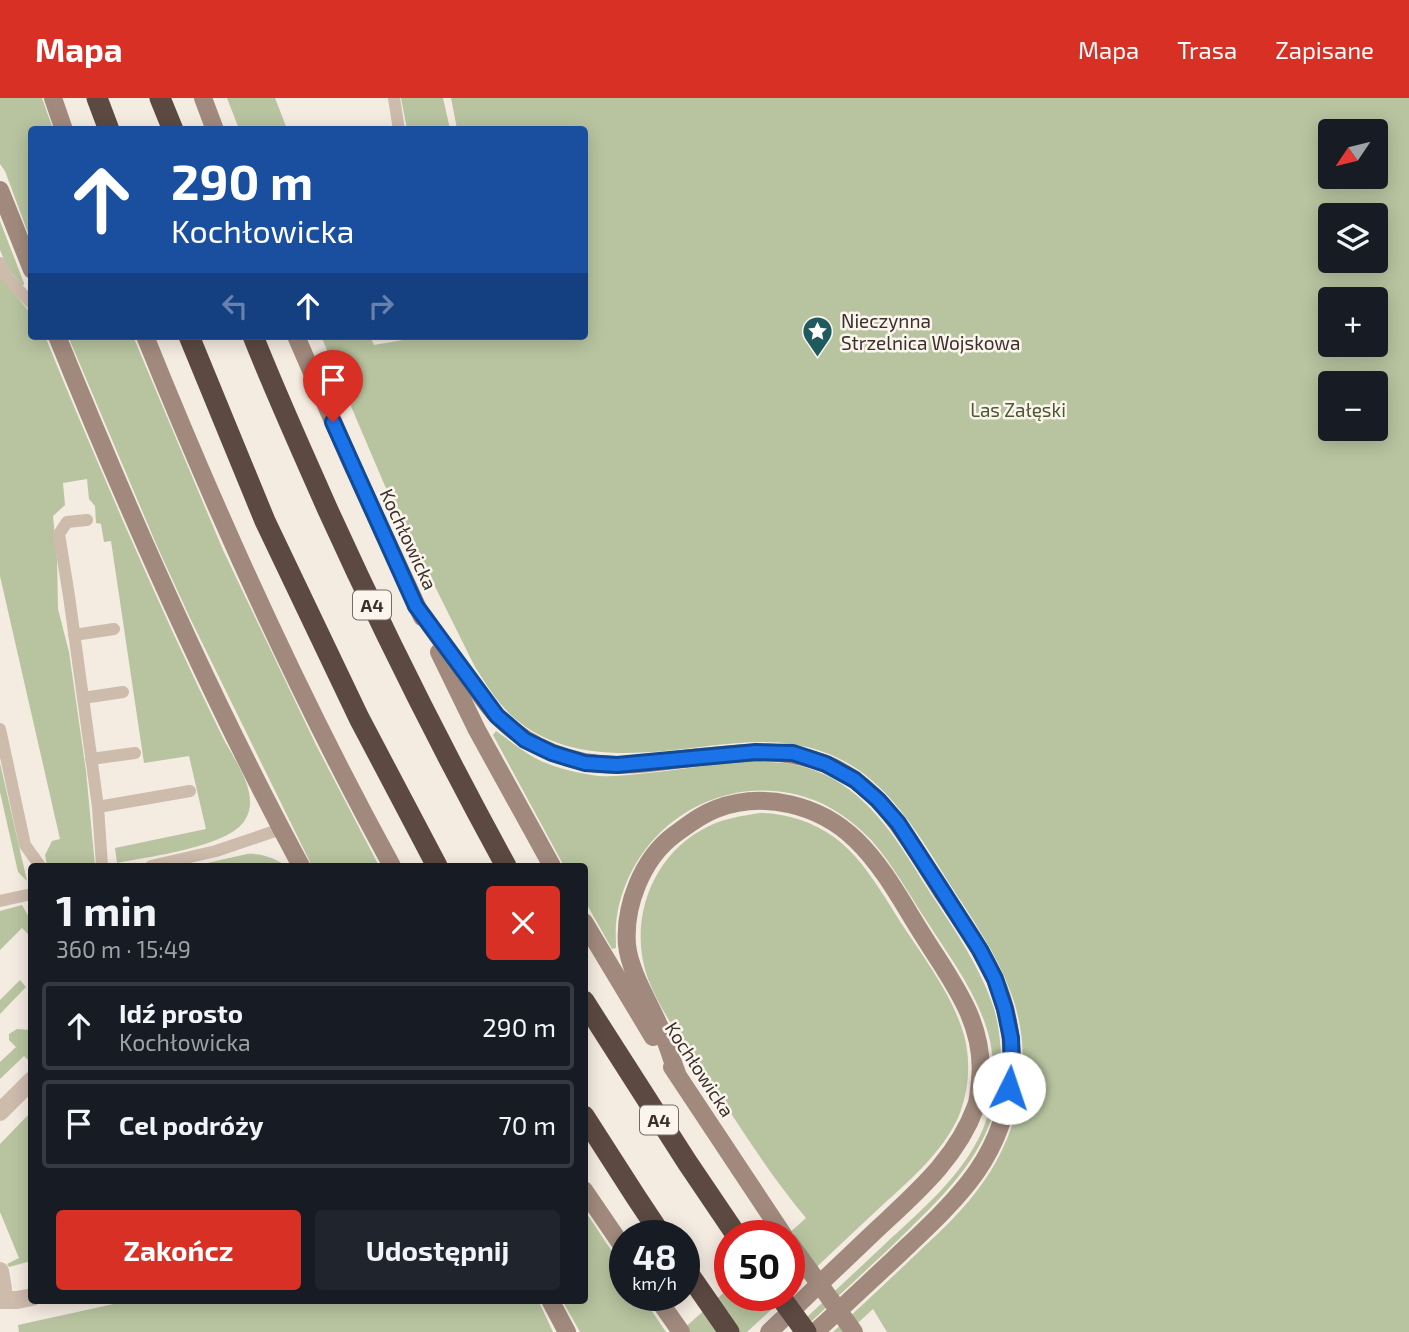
<!DOCTYPE html>
<html lang="pl">
<meta charset="utf-8">
<style>
:root{--surface:#171b24;--page:#20242c;--text:#f1f3f6;--muted:#9ea1a6;--line:#363941;--accent:#d93025}
body{margin:0;font-family:"Exo 2",sans-serif;background:var(--page);color:var(--text);height:100vh;display:flex;flex-direction:column;font-size:26px;white-space:nowrap}
*{box-sizing:border-box;margin:0}
p{font-size:23px;color:var(--muted)}
.icon{flex:none;width:38px;height:38px;fill:none;stroke:currentColor;stroke-width:2;stroke-linecap:round;stroke-linejoin:round}
.map{position:relative;flex:1;overflow:hidden}
.sheet{position:absolute;left:28px;top:765px;width:560px;height:441px;display:flex;flex-direction:column;background:var(--surface);border-radius:7px;box-shadow:0 4px 18px #0003}
.sheet>*{flex:none}
.top-card{position:absolute;left:28px;top:28px;width:560px;height:214px;border-radius:7px;box-shadow:0 4px 18px #0003;background:#1a4fa0;color:#fff;overflow:hidden}
.needle{width:46px;rotate:235deg}
.tools{position:absolute;left:1318px;top:21px;display:grid;gap:14px}
.tools a{display:grid;place-items:center;width:70px;height:70px;border-radius:7px;background:var(--surface);box-shadow:0 4px 18px #0003;font-size:35px}
.speed{position:absolute;left:609px;top:1122px;display:flex;gap:14px;font-size:35px;font-weight:700;text-align:center}
.speed>*{display:grid;place-content:center;width:91px;height:91px;border-radius:50%;background:var(--surface);box-shadow:0 4px 18px #0003;line-height:1}
.speed small{font-size:18px;font-weight:400}
.speed .limit{border:10px solid #d22;background:#fff;color:#111}
.pin{position:absolute;display:grid;place-items:center;width:60px;height:60px;color:#fff;margin:-72px -30px;border-radius:50% 50% 50% 0;rotate:-45deg;box-shadow:0 0 7px #0007}
.pin .icon{rotate:45deg}
.me{position:absolute;width:77px;margin:-38px;rotate:4deg;stroke-linejoin:round;filter:drop-shadow(0 0 5px #0008)}
.turn{display:flex;align-items:center;gap:24px;height:147px;padding:0 28px;font-size:32px}
.turn .icon{width:91px;height:91px;stroke-width:2.5}
.turn b{display:block;font-size:49px;line-height:60px}
.lanes{display:flex;align-items:center;height:66px;padding:0 28px;background:#0003;justify-content:center;gap:35px;direction:ltr}
.lanes .off{opacity:.35}
.round{display:grid;place-items:center;flex:none;width:74px;height:74px;border-radius:7px;background:var(--page)}
.headline{display:flex;align-items:center;justify-content:space-between;height:119px;padding:0 28px}
h1{font-size:42px;font-weight:700;line-height:52px}
.primary-button{display:flex;gap:14px;margin-top:auto;padding:14px 28px}
.primary-button a{flex:1;height:80px;border-radius:7px;background:var(--accent);color:#fff;font-size:28px;font-weight:700;line-height:80px;text-align:center}
.primary-button a+a{background:var(--page);color:var(--text)}
ul{padding:0;list-style:none}
li{display:flex;align-items:center;gap:21px;height:88px;margin:0 14px 10px;padding:0 14px;border:4px solid var(--line);border-radius:7px}
li div{flex:1}
li b{display:block;font-size:26px}
li em{font-style:normal}
header{display:flex;align-items:center;gap:42px;box-sizing:border-box;height:98px;padding:0 35px;background:var(--accent);color:#fff}
header strong{font-size:33px}
nav{display:flex;gap:38px;margin-inline-start:auto;font-size:24px}
.map>svg:first-child{display:block}
.green{fill:#b8c4a0;fill-rule:evenodd}
.lines{fill:none;stroke-linecap:round;stroke-linejoin:round}
.lane{stroke:#cdbbac;stroke-width:12}
.street{stroke:#cdbbac;stroke-width:18}
.secondary{stroke:#a18a7d;stroke-width:18}
.highway{stroke:#5c4a42;stroke-width:21}
.secondary-bridge{stroke:#a18a7d;stroke-width:18}
.highway-bridge{stroke:#5c4a42;stroke-width:21}
.route-casing{stroke:#114b97;stroke-width:18}
.route{stroke:#1a73e8;stroke-width:12}
.labels{text-anchor:middle;dominant-baseline:central;stroke-width:5;stroke-linejoin:round;paint-order:stroke}
.shield{fill:#fbf5ee;stroke:#756b66;stroke-width:2}
.shield-label{font-size:18px;font-weight:bold;fill:#3b302b}
.poi-label{font-size:19px;fill:#3b302b;stroke:#fbf5ee;text-anchor:start}
.park-label{font-size:19px;fill:#4a5a2e;stroke:#fbf5ee}
.street-label{font-size:19px;fill:#3b302b;stroke:#fbf5ee}
</style>
<header>
<strong>Mapa</strong>
<nav><a>Mapa</a><a>Trasa</a><a>Zapisane</a></nav>
</header>
<div class="map">
<svg width="1409" height="1234" viewBox="0 0 1409 1234">
<rect width="100%" height="100%" fill="#f4ebe1"/>
<path class="green" d="M 0,0 L 42,0 L 53,31 L 32,32 L 31,143 L 5,73 L 0,66 Z
M 227,0 L 275,0 L 287,31 L 239,31 Z
M 401,0 L 443,0 L 450,31 L 407,31 Z
M 451,0 L 1409,0 L 1409,1234 L 887,1234 L 873,1211 L 848,1234 L 833,1234 C 859,1210 885,1186 910,1162 C 933,1140 957,1119 976,1094 C 1020,1038 1036,962 1011,895 C 997,856 973,822 951,788 C 919,737 887,679 829,656 C 789,640 750,643 708,648 C 641,656 567,667 512,618 C 497,604 486,586 475,569 L 385,388 L 321,238 L 370,238 L 374,247 L 426,238 L 584,238 L 584,32 L 457,31 ZM 1330,33 L 1376,33 L 1376,79 L 1330,79 ZM 1330,117 L 1376,117 L 1376,163 L 1330,163 ZM 1330,201 L 1376,201 L 1376,247 L 1330,247 ZM 1330,285 L 1376,285 L 1376,331 L 1330,331 Z
M 0,123 L 24,185 L 24,187 L 22,187 L 8,171 L 0,152 Z
M 0,177 L 31,216 L 32,238 L 45,238 C 70,301 97,362 123,423 C 155,496 188,569 223,640 C 235,663 261,697 245,722 C 229,749 147,759 117,765 L 115,750 L 206,731 L 189,658 L 144,665 L 111,443 L 104,444 L 101,426 L 96,425 L 95,408 L 89,401 L 87,381 L 63,385 L 65,407 L 53,418 L 57,461 L 58,511 L 69,554 L 86,673 L 95,768 L 47,768 L 45,757 L 52,743 L 60,741 L 0,478 Z
M 68,238 L 133,238 L 223,452 L 316,647 L 379,768 L 312,768 L 190,520 L 157,448 Z
M 496,633 C 509,642 522,653 535,660 C 550,668 569,673 586,676 C 603,680 621,678 638,676 C 689,672 746,657 796,667 C 861,681 895,738 927,790 C 951,827 977,863 992,905 C 998,921 1000,939 1001,957 C 1003,1045 951,1090 893,1147 C 862,1176 831,1205 800,1234 L 791,1234 C 822,1205 853,1176 884,1147 C 920,1113 963,1078 983,1031 C 994,1003 996,972 990,943 C 980,898 950,860 926,822 C 909,796 893,767 872,743 C 858,728 840,714 821,705 C 732,666 633,723 617,818 C 615,828 616,839 616,850 L 612,851 L 585,803 L 584,768 L 564,768 L 493,637 Z
M 0,665 L 27,783 L 18,774 L 0,694 Z
M 760,715 C 786,715 813,724 834,739 C 865,762 884,799 905,831 C 927,864 953,899 964,937 C 971,963 969,990 960,1015 C 944,1055 905,1086 874,1115 C 846,1141 818,1168 789,1195 L 789,1138 L 787,1137 L 806,1120 C 768,1075 738,1025 705,976 C 685,946 661,915 648,881 C 627,823 652,755 709,728 C 725,720 742,718 760,715 Z
M 247,756 C 261,755 275,760 286,768 L 194,768 Z
M 22,807 L 31,823 L 31,839 L 22,830 L 0,852 L 0,813 Z
M 20,882 L 26,889 L 0,916 L 0,902 Z
M 17,931 L 31,932 L 31,965 L 24,958 L 0,981 L 0,964 L 16,949 L 9,942 L 9,936 Z
M 31,1014 L 31,1163 L 9,1169 L 7,1166 L 19,1160 L 0,1114 L 0,1046 Z
M 585,1113 L 625,1173 L 625,1197 L 641,1197 L 666,1234 L 580,1234 L 562,1202 L 584,1202 Z
M 730,1189 L 730,1197 L 787,1197 L 747,1234 L 680,1234 Z
M 118,1202 L 538,1202 L 553,1234 L 19,1234 L 18,1227 L 118,1205 Z"/>
<g class="lines">
<path class="lane" d="M 394,0 L 399,32
M 0,165 L 6,178 L 32,206
M 87,422 L 67,424 L 59,436 L 69,498 L 98,709 L 102,768
M 74,537 L 114,531
M 83,600 L 123,594
M 0,631 L 25,747 L 40,768
M 91,661 L 135,655
M 98,709 L 190,693
M 151,768 L 216,753 L 281,731
M 0,803 L 32,796"/>
<path class="street" d="M 0,1014 L 32,982
M 0,1173 L 3,1191 L 0,1202
M 0,1202 L 17,1202 L 32,1199"/>
<path class="secondary" d="M 53,0 L 64,32
M 203,0 L 215,32
M 0,92 L 32,172
M 57,238 C 130,418 209,597 301,768
M 145,238 C 218,419 298,597 392,768
M 296,238 L 352,367 L 422,519
M 416,508 C 434,532 451,557 469,581 C 478,593 487,608 498,619 C 529,650 573,667 616,667 C 644,667 672,662 700,659 C 744,655 781,649 823,665 C 881,686 911,746 942,794 C 961,822 981,850 995,881 C 1024,950 1015,1025 969,1084 C 947,1112 920,1136 894,1161 C 868,1185 842,1210 815,1234
M 439,554 L 477,632 L 552,768
M 584,824 L 653,939
M 672,969 L 784,1138
M 678,978 C 672,963 668,947 661,932 C 651,907 630,875 627,847 C 624,808 642,761 674,737 C 688,727 700,717 716,711 C 763,693 819,706 856,742 C 884,769 903,806 924,839 C 952,884 986,926 980,982 C 979,990 979,1000 976,1008 C 956,1063 912,1098 871,1137 C 837,1169 803,1202 769,1234
M 584,1092 L 625,1152
M 655,1197 L 681,1234
M 550,1202 L 567,1234"/>
<path class="highway" d="M 97,0 L 109,32
M 160,0 L 173,32
M 189,238 L 265,423 L 359,620 L 437,768
M 253,238 C 276,296 302,353 327,410 C 382,531 442,651 506,768
M 584,903 L 687,1064 L 737,1138
M 584,1018 L 636,1099 L 662,1138
M 684,1169 L 729,1234"/>
<path class="secondary-bridge" d="M 789,1144 L 854,1234"/>
<path class="highway-bridge" d="M 779,1197 L 806,1234"/>
</g>
<g class="lines">
<defs>
<path id="route" d="M 333,324 L 416,508 L 497,618 L 525,642 L 552,655 L 585,665 L 617,667 L 756,654 L 793,655 L 826,666 L 855,682 L 878,702 L 898,725 L 939,788 L 980,852 L 995,881 L 1005,911 L 1011,940 L 1012,968 L 1009,990"/>
</defs>
<use href="#route" class="route-casing"/>
<use href="#route" class="route"/>
</g>
<defs>
<symbol id="sight-pin" viewBox="-11 -11 22 30"><path d="M0 17L-7.5 6A9.5 9.5 0 1 1 7.5 6Z" fill="#1f5a5e" stroke="#fbf5ee"/><path d="M0-6L1.8-2.2L6-1.7L2.9 1.2L3.7 5.4L0 3.3L-3.7 5.4L-2.9 1.2L-6-1.7L-1.8-2.2Z" fill="#fff"/></symbol>
</defs>
<g fill-rule="evenodd">
<use href="#sight-pin" x="800" y="216" width="35" height="47"/>
</g>
<g class="labels">
<g class="shield">
<rect x="353" y="492.5" width="38" height="29" rx="5"/>
<rect x="640" y="1007.5" width="38" height="29" rx="5"/>
</g>
<g class="shield-label">
<text x="372" y="507">A4</text>
<text x="659" y="1022">A4</text>
</g>
<g class="poi-label">
<text x="841" y="222">Nieczynna<tspan x="841" dy="22">Strzelnica Wojskowa</tspan></text>
</g>
<g class="park-label">
<text x="1018" y="311">Las Załęski</text>
</g>
<g class="street-label">
<text transform="translate(409 441) rotate(65)">Kochłowicka</text>
<text transform="translate(700 971) rotate(57)">Kochłowicka</text>
</g>
</g>
</svg>
<div class="tools">
<a><svg class="needle" viewBox="-14 -14 28 28"><path d="M0-13l5 13h-10z" fill="#e53935"/><path d="M0 13l5-13h-10z" fill="#9ea1a6"/></svg></a>
<a><svg class="icon" aria-label="layers" viewBox="0 0 24 24"><path d="M12 4l9 5-9 5-9-5zM3 14l9 5 9-5"/></svg></a>
<a>+</a>
<a>−</a>
</div>
<div class="speed"><div>48<small>km/h</small></div><div class="limit">50</div></div>
<div class="pin" style="left:333px;top:324px;background:#d93025"><svg class="icon" aria-label="arrive" viewBox="0 0 24 24"><path d="M6 21V4h12l-3 4 3 4H6"/></svg></div>
<svg class="me" style="left:1009px;top:990px" viewBox="-20 -20 40 40"><circle r="19" fill="#fff"/><path d="M0-13L10 11 0 6-10 11z" fill="#1a73e8"/></svg>
<div class="top-card">
<div class="turn"><svg class="icon" aria-label="ahead" viewBox="0 0 24 24"><path d="M12 20V5M6 11l6-6 6 6"/></svg><div><b>290 m</b>Kochłowicka</div></div>
<div class="lanes"><svg class="icon off" aria-label="left" viewBox="0 0 24 24"><path d="M17 20v-9H6M10 6l-5 5 5 5"/></svg><svg class="icon" aria-label="ahead" viewBox="0 0 24 24"><path d="M12 20V5M6 11l6-6 6 6"/></svg><svg class="icon off" aria-label="right" viewBox="0 0 24 24"><path d="M7 20v-9h11M14 6l5 5-5 5"/></svg></div>
</div>
<section class="sheet">
<div class="headline"><div><h1>1 min</h1><p>360 m · 15:49</p></div><a class="round" style="background:#d93025;color:#fff"><svg class="icon" aria-label="close" viewBox="0 0 24 24"><path d="M6 6l12 12M18 6L6 18"/></svg></a></div>
<ul>
<li><svg class="icon" aria-label="ahead" viewBox="0 0 24 24"><path d="M12 20V5M6 11l6-6 6 6"/></svg><div><b>Idź prosto</b><p>Kochłowicka</p></div><em>290 m</em></li>
<li><svg class="icon" aria-label="arrive" viewBox="0 0 24 24"><path d="M6 21V4h12l-3 4 3 4H6"/></svg><div><b>Cel podróży</b></div><em>70 m</em></li>
</ul>
<div class="primary-button"><a>Zakończ</a><a>Udostępnij</a></div>
</section>
</div>
